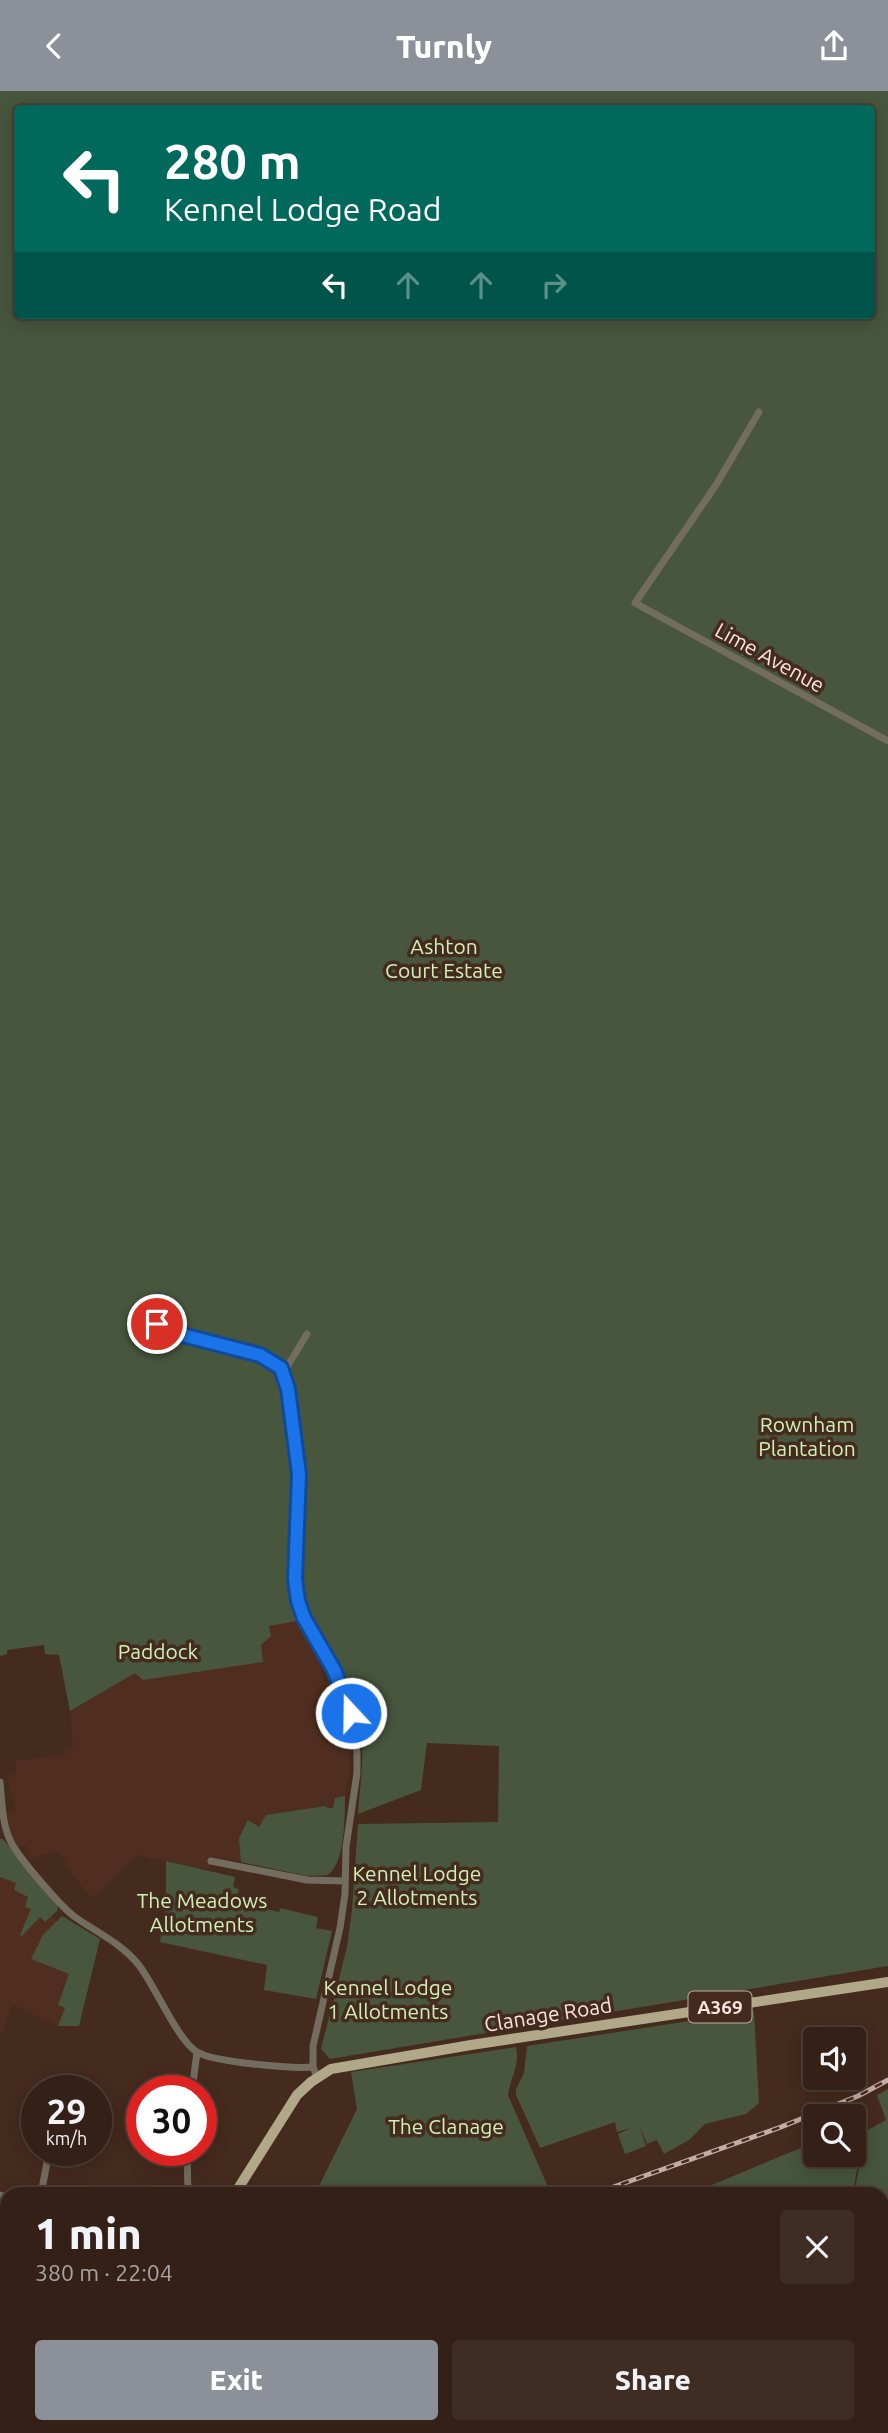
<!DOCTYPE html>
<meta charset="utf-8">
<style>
:root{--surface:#342016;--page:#3f2d23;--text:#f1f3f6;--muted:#a9a3a1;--line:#4e3e35;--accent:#8c9099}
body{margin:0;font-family:Ubuntu,sans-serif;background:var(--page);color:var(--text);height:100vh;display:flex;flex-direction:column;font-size:26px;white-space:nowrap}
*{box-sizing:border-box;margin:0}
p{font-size:23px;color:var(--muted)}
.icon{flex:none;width:38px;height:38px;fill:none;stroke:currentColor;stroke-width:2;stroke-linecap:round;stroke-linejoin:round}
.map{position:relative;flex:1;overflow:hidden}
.sheet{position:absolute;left:0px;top:2096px;width:889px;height:247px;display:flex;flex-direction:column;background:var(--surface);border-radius:21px 21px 0 0;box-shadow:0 4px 18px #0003,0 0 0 2px var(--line)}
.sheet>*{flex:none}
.guide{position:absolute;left:14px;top:14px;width:861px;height:214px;border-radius:7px;box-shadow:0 4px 18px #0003,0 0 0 2px var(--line);background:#00695c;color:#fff;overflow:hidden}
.buttons{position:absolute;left:803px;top:1936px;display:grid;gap:14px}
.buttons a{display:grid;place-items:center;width:63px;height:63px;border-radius:7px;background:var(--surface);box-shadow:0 4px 18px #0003,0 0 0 2px var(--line);font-size:35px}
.speed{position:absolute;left:21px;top:1984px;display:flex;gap:14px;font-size:35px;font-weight:700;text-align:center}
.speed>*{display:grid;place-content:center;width:91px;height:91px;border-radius:50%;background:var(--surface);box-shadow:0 4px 18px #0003,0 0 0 2px var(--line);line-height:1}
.speed small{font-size:18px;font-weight:400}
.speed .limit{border:10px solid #d22;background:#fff;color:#111}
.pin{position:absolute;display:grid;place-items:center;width:60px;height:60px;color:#fff;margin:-30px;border:4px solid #fff;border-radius:50%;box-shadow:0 2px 7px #0007}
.me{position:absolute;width:77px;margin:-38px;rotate:339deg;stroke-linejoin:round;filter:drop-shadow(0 0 5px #0008)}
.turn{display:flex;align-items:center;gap:24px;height:147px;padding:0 35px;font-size:32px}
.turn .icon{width:91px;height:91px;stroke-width:2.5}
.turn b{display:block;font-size:49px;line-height:60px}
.lanes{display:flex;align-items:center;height:66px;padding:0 35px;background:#0003;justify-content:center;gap:35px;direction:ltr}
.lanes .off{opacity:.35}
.round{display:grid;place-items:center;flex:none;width:74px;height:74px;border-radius:7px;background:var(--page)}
.headline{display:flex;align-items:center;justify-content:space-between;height:119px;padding:0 35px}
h1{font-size:42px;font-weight:800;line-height:52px}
.button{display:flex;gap:14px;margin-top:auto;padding:14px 35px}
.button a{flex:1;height:80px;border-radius:7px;background:var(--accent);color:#fff;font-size:28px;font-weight:800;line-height:80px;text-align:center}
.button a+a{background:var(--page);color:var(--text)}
header{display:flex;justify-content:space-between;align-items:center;height:91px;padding:0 35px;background:var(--accent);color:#fff;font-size:32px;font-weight:800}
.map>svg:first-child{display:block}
.built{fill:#502e1f}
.green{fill:#47563d;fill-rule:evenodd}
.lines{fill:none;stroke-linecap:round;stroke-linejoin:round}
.street{stroke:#726d5e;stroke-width:7}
.primary{stroke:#b1a889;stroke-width:10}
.highway{stroke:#cabf99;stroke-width:12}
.rail-casing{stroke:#c3ada4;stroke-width:5}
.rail{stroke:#452a1e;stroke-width:2.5;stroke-dasharray:8;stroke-linecap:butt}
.route-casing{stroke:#114b97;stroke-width:18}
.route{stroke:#1a73e8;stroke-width:12}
.labels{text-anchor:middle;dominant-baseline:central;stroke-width:7;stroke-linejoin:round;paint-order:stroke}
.shield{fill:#452a1e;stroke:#c2ada4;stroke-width:2}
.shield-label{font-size:19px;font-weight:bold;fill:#f8e5dd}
.street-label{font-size:21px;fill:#f8e5dd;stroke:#452a1e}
.park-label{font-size:21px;fill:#cef1b9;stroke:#452a1e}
</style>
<header><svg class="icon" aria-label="back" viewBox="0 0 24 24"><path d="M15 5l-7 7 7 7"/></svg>Turnly<svg class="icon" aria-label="share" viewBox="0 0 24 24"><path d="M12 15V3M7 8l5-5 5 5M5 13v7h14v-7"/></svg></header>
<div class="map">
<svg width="888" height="2342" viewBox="0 0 888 2342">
<rect width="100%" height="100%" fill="#452a1e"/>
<path class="built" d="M 301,1527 L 297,1529 L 324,1576 L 322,1578 L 324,1591 L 331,1591 L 338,1605 L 344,1624 L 349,1660 L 349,1687 L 346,1694 L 344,1729 L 338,1771 L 332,1781 L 324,1786 L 307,1785 L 213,1765 L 209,1779 L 137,1764 L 93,1808 L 73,1785 L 59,1760 L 29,1768 L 26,1754 L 17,1756 L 15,1749 L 12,1750 L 7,1722 L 16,1719 L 7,1685 L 16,1683 L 15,1670 L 65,1664 L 64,1658 L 73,1657 L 70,1620 L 135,1581 L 128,1555 Z
M 0,1748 L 3,1748 L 58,1815 L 52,1824 L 54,1827 L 57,1830 L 62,1825 L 100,1848 L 79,1935 L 58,1935 L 13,1914 L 0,1945 Z
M 0,2262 L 7,2266 L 7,2296 L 3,2304 L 7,2299 L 7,2336 L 78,2336 L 84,2342 L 0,2342 Z"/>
<path class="green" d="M 0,0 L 888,0 L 888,1875 L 330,1968 L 321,1958 L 347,1856 L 352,1819 L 358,1733 L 498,1731 L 499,1655 L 427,1652 L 421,1699 L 358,1723 C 360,1693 366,1659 359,1630 C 349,1588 322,1548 303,1510 L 294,1512 L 301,1527 L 297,1530 L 269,1535 L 271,1545 L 261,1554 L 263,1571 L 143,1589 L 135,1582 L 70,1620 L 59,1564 L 45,1563 L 44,1554 L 7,1559 L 7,1563 L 0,1565 ZM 18,18 L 872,18 L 872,224 L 18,224 Z
M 345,1705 C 345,1726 345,1771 328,1784 L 307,1785 L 241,1771 L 239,1747 L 248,1729 L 259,1736 L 266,1724 L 326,1715 L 327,1717 L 333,1717 L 335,1707 Z
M 0,1748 L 3,1748 L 58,1815 L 57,1820 L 45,1831 L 40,1826 L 22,1845 L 20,1844 L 31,1818 L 25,1816 L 28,1806 L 14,1799 L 16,1792 L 0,1786 Z
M 166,1770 L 235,1786 L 233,1796 L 239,1798 L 237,1807 L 255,1812 L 255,1815 L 279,1821 L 280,1817 L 318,1826 L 316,1837 L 332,1840 L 316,1908 L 264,1899 L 267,1874 L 160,1851 L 166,1812 Z
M 62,1825 L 100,1848 L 79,1935 L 58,1935 L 65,1917 L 58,1914 L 69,1883 L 31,1868 L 43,1844 Z
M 754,1920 L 759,2012 L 746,2023 L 705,2033 L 689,2049 L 664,2063 L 657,2049 L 647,2053 L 639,2034 L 646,2055 L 625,2063 L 618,2043 L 631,2037 L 617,2041 L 615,2031 L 540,2057 L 516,2004 L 516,1998 L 524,1982 L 527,1955 Z
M 516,1956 C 520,1975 511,1985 508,2004 L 551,2103 L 315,2103 L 357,2018 L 351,1981 Z
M 888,1998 L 888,2342 L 769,2342 L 771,2336 L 882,2336 L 882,2104 L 854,2103 L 866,2040 L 886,2029 L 877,2004 Z
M 865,2030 L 854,2096 L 849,2103 L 690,2103 L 815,2051 L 816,2063 L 854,2063 L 854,2035 Z"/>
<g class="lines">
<path class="street" d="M 759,321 L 716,394 L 635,512 L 888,650
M 157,1233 L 167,1240 L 260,1264 L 281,1277 L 286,1286 L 299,1383 L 295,1488 L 298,1510 L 304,1527 L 344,1600 L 351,1622 L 357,1661 L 357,1682 L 346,1756 L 345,1803 L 340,1837 L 313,1955 L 313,1976 L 317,1986
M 286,1286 L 287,1276 L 307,1243
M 0,1691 C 2,1710 2,1732 10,1749 C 17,1765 60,1815 75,1826 C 96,1841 121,1852 138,1873 C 155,1894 177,1949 197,1961 C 213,1971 293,1978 313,1976
M 211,1770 L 307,1789 L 345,1790
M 51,1990 L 69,1993
M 192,2000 L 197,1961
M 187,2060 L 188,2104
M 0,2104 L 7,2106
M 41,2104 L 49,2060
M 83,2336 L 89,2342"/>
<path class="primary" d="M 234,2104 L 297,2004 L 311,1991 L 331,1978 L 471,1954 L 888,1891
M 111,2336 L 114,2342
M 144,2336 L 153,2342"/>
<path class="highway" d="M 882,2140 L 888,2137
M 882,2154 L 888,2150
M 0,2173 L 7,2176
M 0,2198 L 7,2204
M 0,2214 L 7,2221
M 0,2232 L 7,2234
M 100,2336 L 104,2342
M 169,2336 L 176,2342
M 183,2336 L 190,2342
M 705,2336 L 710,2342
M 574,2337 L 574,2336
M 630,2342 L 633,2336
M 734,2342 L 738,2336
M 747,2342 L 751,2336
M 760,2342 L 761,2336"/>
<defs>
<path id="rail" d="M 591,2104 L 781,2036 L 858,2005 L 888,1989
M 226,2342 L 233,2336"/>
</defs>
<use href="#rail" class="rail-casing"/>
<use href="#rail" class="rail"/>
</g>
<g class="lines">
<defs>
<path id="route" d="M 157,1233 L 167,1240 L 260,1264 L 281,1277 L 288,1298 L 299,1383 L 295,1488 L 298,1510 L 304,1527 L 334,1579 L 351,1622"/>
</defs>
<use href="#route" class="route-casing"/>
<use href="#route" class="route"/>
</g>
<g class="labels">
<rect class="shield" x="688.5" y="1900.5" width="63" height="31" rx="5"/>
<g class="shield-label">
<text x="720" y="1916">A369</text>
</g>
<g class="street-label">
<text transform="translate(770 566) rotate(29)">Lime Avenue</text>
<text transform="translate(548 1923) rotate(-9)">Clanage Road</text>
</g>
<g class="park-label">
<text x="444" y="855">Ashton<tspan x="444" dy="24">Court Estate</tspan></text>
<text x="807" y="1333">Rownham<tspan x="807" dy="24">Plantation</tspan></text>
<text x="158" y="1560">Paddock</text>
<text x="417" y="1782">Kennel Lodge<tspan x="417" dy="24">2 Allotments</tspan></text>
<text x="202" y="1809">The Meadows<tspan x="202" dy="24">Allotments</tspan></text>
<text x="388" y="1896">Kennel Lodge<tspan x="388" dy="24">1 Allotments</tspan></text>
<text x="446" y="2035">The Clanage</text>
</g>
</g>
</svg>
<div class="buttons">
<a><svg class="icon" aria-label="sound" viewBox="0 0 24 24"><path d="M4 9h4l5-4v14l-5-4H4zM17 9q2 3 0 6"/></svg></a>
<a><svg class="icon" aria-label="search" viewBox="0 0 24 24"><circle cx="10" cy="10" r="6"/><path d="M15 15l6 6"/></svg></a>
</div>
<div class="speed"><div>29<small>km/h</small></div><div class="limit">30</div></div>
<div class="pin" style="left:157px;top:1233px;background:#d93025"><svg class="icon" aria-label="arrive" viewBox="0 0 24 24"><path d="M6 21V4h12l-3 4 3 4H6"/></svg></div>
<svg class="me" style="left:351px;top:1622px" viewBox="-20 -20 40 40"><circle r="17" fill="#1a73e8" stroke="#fff" stroke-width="3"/><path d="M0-11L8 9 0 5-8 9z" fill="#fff"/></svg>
<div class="guide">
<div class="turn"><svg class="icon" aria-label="left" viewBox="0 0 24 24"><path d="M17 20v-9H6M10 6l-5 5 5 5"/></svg><div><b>280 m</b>Kennel Lodge Road</div></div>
<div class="lanes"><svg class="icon" aria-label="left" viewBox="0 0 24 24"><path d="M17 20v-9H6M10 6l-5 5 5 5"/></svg><svg class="icon off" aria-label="ahead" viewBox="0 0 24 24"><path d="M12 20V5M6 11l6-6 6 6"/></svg><svg class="icon off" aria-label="ahead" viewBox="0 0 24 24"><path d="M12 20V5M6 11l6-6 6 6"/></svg><svg class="icon off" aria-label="right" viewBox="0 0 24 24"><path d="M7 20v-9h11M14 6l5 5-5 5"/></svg></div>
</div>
<section class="sheet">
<div class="headline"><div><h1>1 min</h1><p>380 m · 22:04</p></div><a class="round"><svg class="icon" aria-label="close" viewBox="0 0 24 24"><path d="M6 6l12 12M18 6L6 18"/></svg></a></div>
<div class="button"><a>Exit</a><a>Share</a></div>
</section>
</div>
